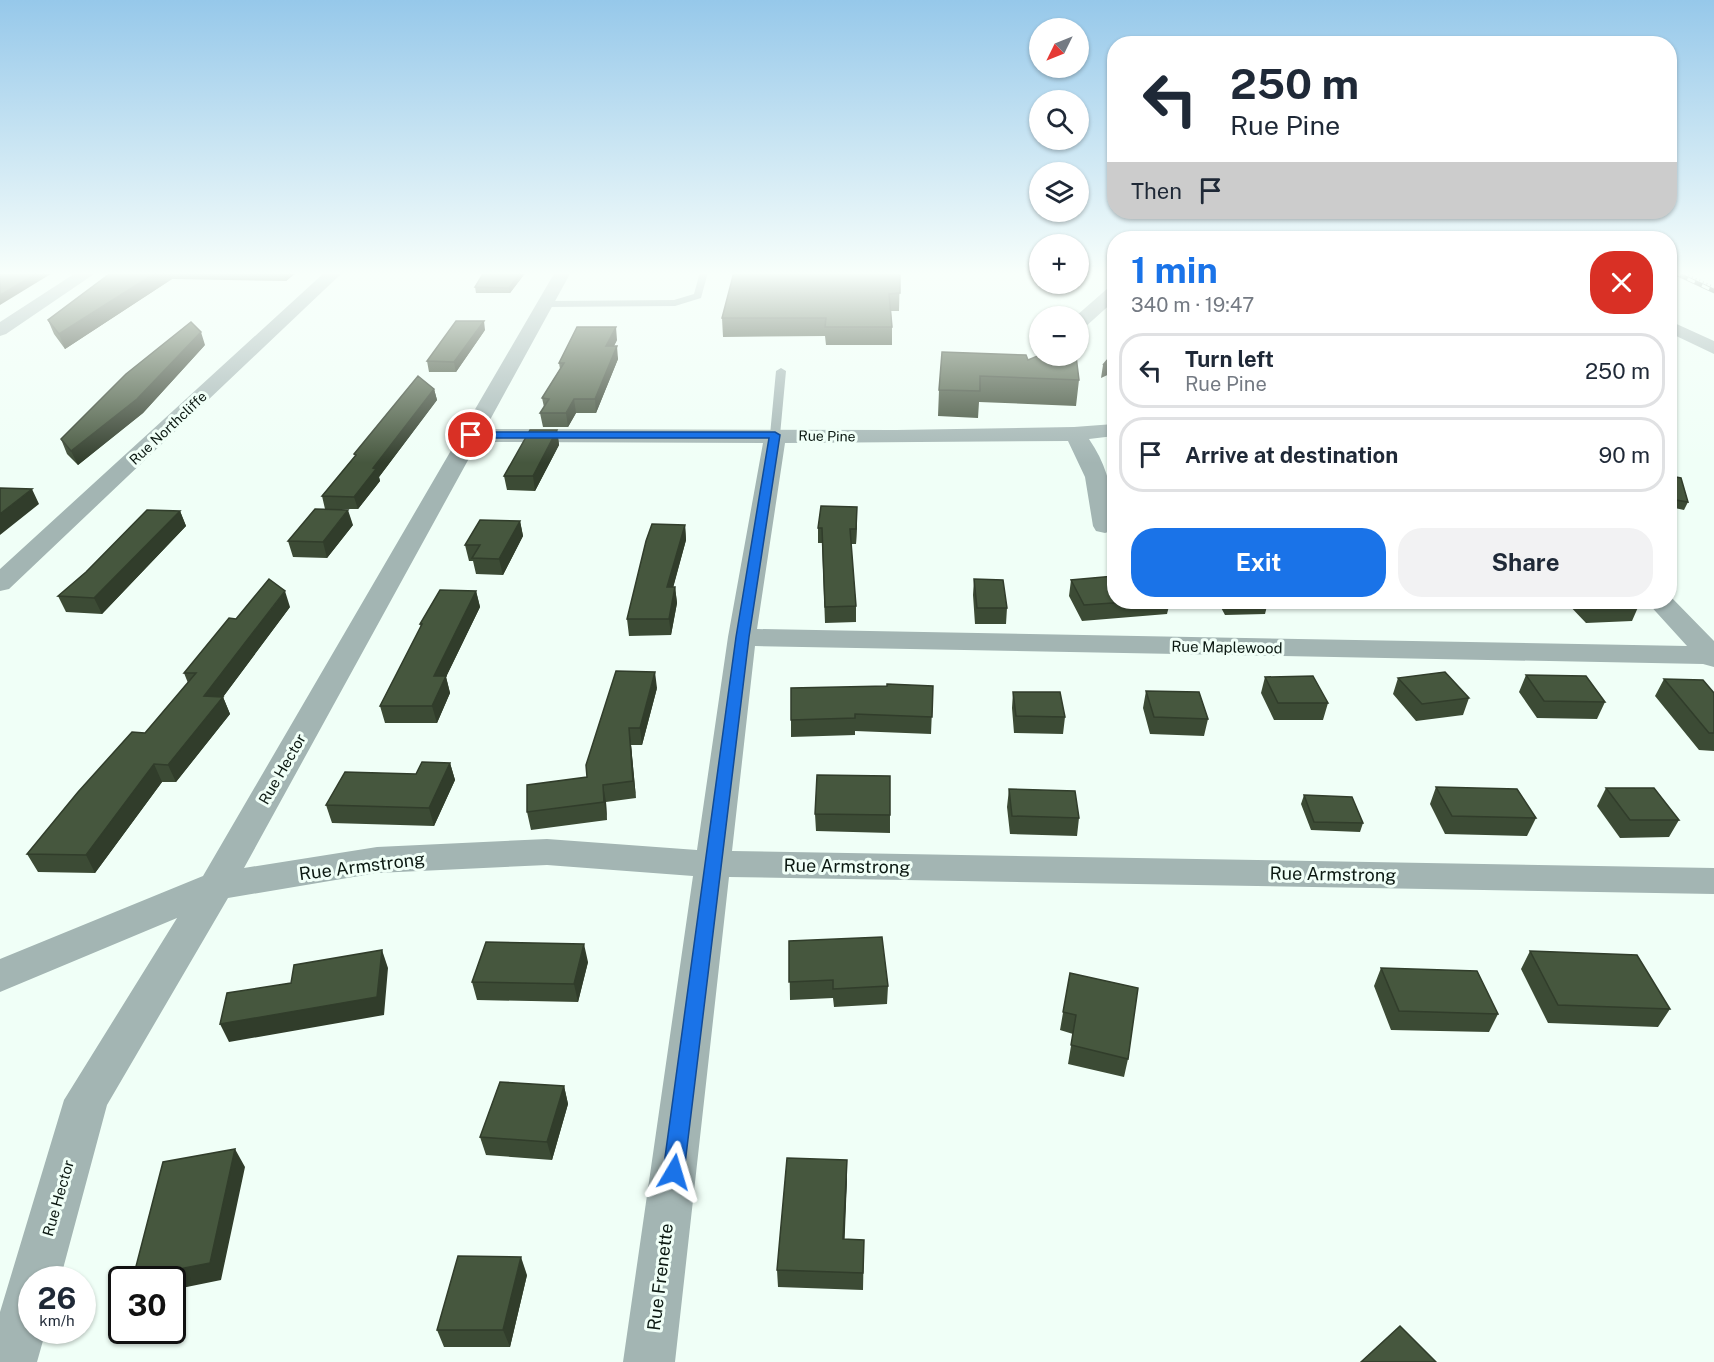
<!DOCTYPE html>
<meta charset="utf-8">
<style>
:root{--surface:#fff;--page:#f2f2f3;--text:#1f2937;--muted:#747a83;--line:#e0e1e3;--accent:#1a73e8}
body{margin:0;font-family:"Public Sans",sans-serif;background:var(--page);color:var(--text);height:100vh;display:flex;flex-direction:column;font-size:22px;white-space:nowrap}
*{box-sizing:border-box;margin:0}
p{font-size:20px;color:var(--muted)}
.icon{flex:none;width:33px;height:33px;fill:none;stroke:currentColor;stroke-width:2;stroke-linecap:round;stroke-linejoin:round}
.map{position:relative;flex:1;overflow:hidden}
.sheet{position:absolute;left:1107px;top:231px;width:570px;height:378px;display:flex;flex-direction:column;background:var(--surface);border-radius:24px;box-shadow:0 2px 4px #0004}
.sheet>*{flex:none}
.top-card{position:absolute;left:1107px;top:36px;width:570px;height:183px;border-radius:24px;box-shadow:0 2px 4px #0004;background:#fff;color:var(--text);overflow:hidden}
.needle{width:39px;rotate:227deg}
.tools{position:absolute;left:1029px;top:18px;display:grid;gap:12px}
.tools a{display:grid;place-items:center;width:60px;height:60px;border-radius:50%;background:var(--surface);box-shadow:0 2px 4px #0004;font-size:30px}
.speed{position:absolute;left:18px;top:1266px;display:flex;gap:12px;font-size:30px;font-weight:700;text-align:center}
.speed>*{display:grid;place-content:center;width:78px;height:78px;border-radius:50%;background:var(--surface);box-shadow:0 2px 4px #0004;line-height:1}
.speed small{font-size:15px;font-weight:400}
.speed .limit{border:3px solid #111;border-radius:9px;background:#fff;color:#111}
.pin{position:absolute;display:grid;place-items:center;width:51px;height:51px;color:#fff;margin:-26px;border:3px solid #fff;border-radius:50%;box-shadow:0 2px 6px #0007}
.me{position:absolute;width:66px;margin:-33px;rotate:7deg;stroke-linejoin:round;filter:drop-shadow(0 0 4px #0008)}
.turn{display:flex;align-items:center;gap:21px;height:126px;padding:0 24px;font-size:27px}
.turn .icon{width:78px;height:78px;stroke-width:2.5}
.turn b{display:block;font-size:42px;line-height:51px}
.then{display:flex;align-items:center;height:57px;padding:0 24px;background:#0003;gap:12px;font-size:22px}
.round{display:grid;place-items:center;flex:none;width:63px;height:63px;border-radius:24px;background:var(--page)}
.overview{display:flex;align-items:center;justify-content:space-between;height:102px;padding:0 24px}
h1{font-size:36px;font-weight:700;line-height:45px;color:var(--accent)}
.primary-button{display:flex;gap:12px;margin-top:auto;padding:12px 24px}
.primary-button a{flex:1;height:69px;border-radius:24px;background:var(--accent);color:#fff;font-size:24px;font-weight:700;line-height:69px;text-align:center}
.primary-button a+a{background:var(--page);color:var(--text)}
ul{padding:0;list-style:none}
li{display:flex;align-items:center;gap:18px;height:75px;margin:0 12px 9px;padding:0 12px;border:3px solid var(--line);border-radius:24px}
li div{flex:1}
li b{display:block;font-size:22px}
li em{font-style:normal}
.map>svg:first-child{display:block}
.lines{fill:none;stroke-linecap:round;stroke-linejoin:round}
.path{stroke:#7d8b84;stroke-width:2;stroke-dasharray:1 3;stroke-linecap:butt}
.lane{fill:#a3b5b3;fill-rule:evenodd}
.street{fill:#a3b5b3;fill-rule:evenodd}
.rail-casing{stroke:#3e4b44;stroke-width:4.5}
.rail{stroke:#f0fff7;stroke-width:3;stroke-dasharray:8;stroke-linecap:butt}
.wall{fill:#3c4b35}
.shaded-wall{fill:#313d2b}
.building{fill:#46573e;stroke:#313d2b;stroke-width:1.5}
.route{fill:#1a73e8;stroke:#114b97;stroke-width:1.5}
.labels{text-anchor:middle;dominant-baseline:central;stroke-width:6;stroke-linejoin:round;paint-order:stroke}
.far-street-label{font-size:14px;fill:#0c1912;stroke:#f0fff7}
.street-label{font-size:15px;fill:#0c1912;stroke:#f0fff7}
.near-street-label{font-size:18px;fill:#0c1912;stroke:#f0fff7}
</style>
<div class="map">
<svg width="1714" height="1362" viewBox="0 0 1714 1362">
<rect width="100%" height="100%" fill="#f0fff7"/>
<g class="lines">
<path class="path" d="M 1681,272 L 1714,287"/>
<path class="lane" d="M 700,272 L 708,272 L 701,298 L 675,306 L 546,307 L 542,304 L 546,301 L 674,300 L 694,294 Z
M 781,368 L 786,371 L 780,435 L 775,438 L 770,435 L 776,371 Z"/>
<path class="street" d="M 77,272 L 97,272 L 6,334 L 0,336 L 0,322 Z
M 325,272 L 343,272 L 9,589 L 0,591 L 0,569 Z
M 555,272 L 571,272 L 485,429 L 896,430 L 1074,427 L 1114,424 L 1114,436 L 1089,439 C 1109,468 1114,496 1114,530 L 1105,533 L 1096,531 L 1093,526 L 1085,477 L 1068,441 L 785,443 L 757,629 L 1687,646 L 1647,602 L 1670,602 L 1670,596 L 1714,641 L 1714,667 L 1703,664 L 755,646 L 732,851 L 1714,868 L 1714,894 L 729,877 L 675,1362 L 623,1362 L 693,876 L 547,865 L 377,873 L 228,898 L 107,1105 L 60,1280 L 32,1280 L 32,1330 L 46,1330 L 37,1362 L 0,1362 L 0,1312 L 64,1100 L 177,918 L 0,992 L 0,959 L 203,876 ZM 478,442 L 763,443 L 728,637 L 697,850 L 547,839 L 377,847 L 244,868 Z
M 1114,287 L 1114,301 L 1084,328 L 1078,329 L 1078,316 L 1076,316 L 1108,288 Z
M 1670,321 L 1714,341 L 1714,354 L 1670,333 Z"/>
<defs>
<path id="rail" d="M 1673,272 L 1714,291"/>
</defs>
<use href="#rail" class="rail-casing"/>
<use href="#rail" class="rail"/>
</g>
<path class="wall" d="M 112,272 L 297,272 L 286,281 L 172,279 L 65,349 L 54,334 L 48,320 Z
M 484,272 L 526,272 L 510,293 L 476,293 L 475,287 Z
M 900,272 L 899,311 L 891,311 L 892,327 L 892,345 L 826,345 L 825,336 L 723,337 L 722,318 Z
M 485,330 L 456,372 L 429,372 L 427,361 Z
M 617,340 L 614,346 L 618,359 L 596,413 L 576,413 L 568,427 L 543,427 L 540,413 L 544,407 L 542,398 L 560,369 L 559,363 Z
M 205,345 L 143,413 L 78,465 L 67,454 L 61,439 Z
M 1028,360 L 1079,380 L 1076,406 L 979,402 L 978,418 L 938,416 L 939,390 Z
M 434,389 L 437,400 L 379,477 L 380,481 L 358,509 L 325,509 L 322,496 L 355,456 L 354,454 Z
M 557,430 L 559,445 L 535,491 L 507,490 L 504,476 Z
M 1670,476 L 1688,502 L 1684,510 L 1670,507 Z
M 180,511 L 186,526 L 102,614 L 66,612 L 58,596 Z
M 520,521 L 523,536 L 503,575 L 476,574 L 473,561 L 469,561 L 465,545 Z
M 857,522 L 856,544 L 851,544 L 856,606 L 856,622 L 825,623 L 822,543 L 818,543 L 818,528 Z
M 353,525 L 327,558 L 293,557 L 288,541 Z
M 685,525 L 686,540 L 673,587 L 675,587 L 677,603 L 671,635 L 629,636 L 627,619 Z
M 974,579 L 1007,608 L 1006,624 L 975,624 L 973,595 Z
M 1071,580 L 1114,602 L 1170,602 L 1167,614 L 1082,621 L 1069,596 Z
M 476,591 L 480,607 L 446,677 L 450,693 L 437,723 L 385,723 L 380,706 L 421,627 L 420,624 Z
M 1218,602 L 1268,602 L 1265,614 L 1225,615 Z
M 1566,602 L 1635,602 L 1639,605 L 1632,621 L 1586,623 Z
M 290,607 L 223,697 L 230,714 L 176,782 L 162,782 L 95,873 L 38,872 L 27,854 L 145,733 L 188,683 L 184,673 L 236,619 Z
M 1526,675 L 1605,702 L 1597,719 L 1537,718 L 1519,692 Z
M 1265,677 L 1328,703 L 1323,720 L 1274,720 L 1261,693 Z
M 1398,678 L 1469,698 L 1463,715 L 1416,721 L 1393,694 Z
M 1664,679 L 1714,693 L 1714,751 L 1699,750 L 1655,696 Z
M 933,686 L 931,734 L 855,731 L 855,735 L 791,737 L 791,720 Z
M 657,688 L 642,745 L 631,745 L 636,798 L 606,802 L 607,820 L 531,830 L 527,812 L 587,777 Z
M 1146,691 L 1208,719 L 1204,736 L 1150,734 L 1143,708 Z
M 1013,692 L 1065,717 L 1063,734 L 1014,733 L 1012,708 Z
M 450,763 L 455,780 L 434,826 L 332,823 L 326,805 L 416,774 Z
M 890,776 L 890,833 L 816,831 L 815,814 Z
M 1436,787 L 1536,818 L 1527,836 L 1445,834 L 1430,804 Z
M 1606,788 L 1679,820 L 1669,837 L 1620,838 L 1597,806 Z
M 1009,789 L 1079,818 L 1077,836 L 1010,834 L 1007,807 Z
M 1304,795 L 1363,823 L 1360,832 L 1311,830 L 1301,804 Z
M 789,941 L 888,986 L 887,1004 L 834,1007 L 833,998 L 790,1000 Z
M 1530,951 L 1670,1009 L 1658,1027 L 1548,1023 L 1521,969 Z
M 588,962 L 578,1002 L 477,1000 L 472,982 Z
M 1381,968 L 1498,1014 L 1489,1032 L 1391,1030 L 1374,986 Z
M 1070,973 L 1128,1059 L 1124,1077 L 1068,1064 L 1073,1034 L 1060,1030 Z
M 564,1086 L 568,1104 L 552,1160 L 486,1155 L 480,1137 Z
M 847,1178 L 844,1239 L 864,1240 L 863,1290 L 778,1287 L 777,1270 Z
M 527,1275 L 510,1347 L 444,1347 L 437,1330 Z"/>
<path class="shaded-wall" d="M 39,272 L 54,272 L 0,305 L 0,295 Z
M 157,272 L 170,272 L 172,279 L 65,349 L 59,334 Z
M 284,272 L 297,272 L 286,281 Z
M 521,272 L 526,272 L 510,293 L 509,288 Z
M 484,321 L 485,330 L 456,372 L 454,362 Z
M 616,327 L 617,340 L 607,359 L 606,346 Z
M 201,332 L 205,345 L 143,413 L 78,465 L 71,451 Z
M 617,346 L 618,359 L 596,413 L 595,399 Z
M 1114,360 L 1114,372 L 1101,378 L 1103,365 Z
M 434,389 L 437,400 L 379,477 L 380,481 L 358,509 L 354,497 L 373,468 Z
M 574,399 L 576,413 L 568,427 L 566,413 Z
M 557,430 L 559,445 L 535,491 L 533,476 Z
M 32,489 L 39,504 L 0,535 L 0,514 Z
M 857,507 L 857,522 L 856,544 L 856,529 Z
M 348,510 L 353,525 L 327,558 L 323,542 Z
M 180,511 L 186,526 L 102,614 L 94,598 Z
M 520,521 L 523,536 L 503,575 L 499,559 Z
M 685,525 L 686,540 L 669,603 L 667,587 Z
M 675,587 L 677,603 L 671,635 L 669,619 Z
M 285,591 L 290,607 L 223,697 L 230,714 L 176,782 L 168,765 L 204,696 Z
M 476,591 L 480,607 L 446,677 L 450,693 L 437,723 L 432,706 L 434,676 Z
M 655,672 L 657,688 L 642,745 L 640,728 Z
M 629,728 L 631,745 L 636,798 L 633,781 Z
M 450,763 L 455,780 L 434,826 L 429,808 Z
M 154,764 L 162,782 L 95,873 L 86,855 Z
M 603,785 L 606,802 L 607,820 L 604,802 Z
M 584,944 L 588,962 L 578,1002 L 574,984 Z
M 382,950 L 388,968 L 384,1015 L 229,1042 L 220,1024 Z
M 564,1086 L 568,1104 L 552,1160 L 547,1142 Z
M 235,1149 L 245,1167 L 221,1280 L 172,1290 L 172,1280 L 134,1280 L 133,1278 Z
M 847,1160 L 847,1178 L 844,1256 L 843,1239 Z
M 521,1257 L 527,1275 L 510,1347 L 503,1330 Z"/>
<path class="building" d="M 0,272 L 39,272 L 0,295 Z
M 112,272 L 157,272 L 59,334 L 48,320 Z
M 484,272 L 521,272 L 509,288 L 475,287 Z
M 734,272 L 900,272 L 900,293 L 889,294 L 892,327 L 825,327 L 826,318 L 722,318 Z
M 456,321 L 484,321 L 454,362 L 427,361 Z
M 191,322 L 201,332 L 137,399 L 71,451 L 61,439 L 126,374 Z
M 577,327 L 616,327 L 606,346 L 617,346 L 595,399 L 574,399 L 566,413 L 540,413 L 549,399 L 542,398 L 564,363 L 559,363 Z
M 942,352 L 1026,355 L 1028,360 L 1040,355 L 1076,356 L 1079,380 L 980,376 L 980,391 L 939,390 Z
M 1114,352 L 1114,360 L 1103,365 Z
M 418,376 L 434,389 L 373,468 L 376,469 L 354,497 L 322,496 L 356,455 L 354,454 Z
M 530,430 L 557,430 L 533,476 L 504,476 Z
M 1670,476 L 1681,478 L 1688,502 L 1670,499 Z
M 0,488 L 32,489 L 0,514 Z
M 821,506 L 857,507 L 856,529 L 850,529 L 856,606 L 825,607 L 822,528 L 818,528 Z
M 315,509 L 348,510 L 323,542 L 288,541 Z
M 147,510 L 180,511 L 94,598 L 58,596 L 86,572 Z
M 480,520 L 520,521 L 499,559 L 472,558 L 480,545 L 465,545 Z
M 652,524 L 685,525 L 667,587 L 675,587 L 669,619 L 627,619 L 646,541 Z
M 1114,576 L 1114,602 L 1127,602 L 1084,605 L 1071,580 Z
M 269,579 L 285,591 L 204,696 L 223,697 L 168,765 L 154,764 L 86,855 L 27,854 L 78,792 L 132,732 L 145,733 L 196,673 L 184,673 L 229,618 L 236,619 Z
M 974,579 L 1003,580 L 1007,608 L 977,608 Z
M 440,590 L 476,591 L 434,676 L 446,676 L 432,706 L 380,706 L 422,624 L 420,624 Z
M 1588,602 L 1635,602 L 1639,605 L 1593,607 Z
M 616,671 L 655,672 L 640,728 L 629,728 L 633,781 L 603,785 L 604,802 L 527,812 L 527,785 L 587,777 L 586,765 Z
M 1445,672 L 1469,698 L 1422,704 L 1398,678 Z
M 1526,675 L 1586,676 L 1605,702 L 1544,701 Z
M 1313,676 L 1328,703 L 1278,703 L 1265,677 Z
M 1664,679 L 1703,680 L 1714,693 L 1714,733 L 1709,733 Z
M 887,684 L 933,686 L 932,717 L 855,714 L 855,718 L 791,720 L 791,688 L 887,686 Z
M 1146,691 L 1199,692 L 1208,719 L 1154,717 Z
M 1013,692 L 1060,692 L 1065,717 L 1016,716 Z
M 422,762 L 450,763 L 429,808 L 326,805 L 345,772 L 416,774 Z
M 817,775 L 890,776 L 890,815 L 815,814 Z
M 1436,787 L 1517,789 L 1536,818 L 1452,816 Z
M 1606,788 L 1654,788 L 1679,820 L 1630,820 Z
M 1009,789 L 1075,791 L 1079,818 L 1012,816 Z
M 1304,795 L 1352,797 L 1363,823 L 1314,822 Z
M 882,937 L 888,986 L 833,989 L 833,980 L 789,982 L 789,941 Z
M 486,942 L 584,944 L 574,984 L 472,982 Z
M 382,950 L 377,997 L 220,1024 L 227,993 L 291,983 L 294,965 Z
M 1530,951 L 1637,955 L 1670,1009 L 1558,1005 Z
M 1381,968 L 1477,971 L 1498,1014 L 1399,1011 Z
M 1070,973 L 1138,988 L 1128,1059 L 1071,1045 L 1076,1015 L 1063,1012 Z
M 500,1082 L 564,1086 L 547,1142 L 480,1137 Z
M 235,1149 L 210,1263 L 133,1278 L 163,1162 Z
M 787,1158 L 847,1160 L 843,1239 L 864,1240 L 863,1273 L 777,1270 Z
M 458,1256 L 521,1257 L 503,1330 L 437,1330 Z
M 1400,1326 L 1436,1362 L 1361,1362 Z"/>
<linearGradient id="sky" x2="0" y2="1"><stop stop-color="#96c8ea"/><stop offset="0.59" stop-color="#f8fffb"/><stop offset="1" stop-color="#f8fffb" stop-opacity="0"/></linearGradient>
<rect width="1714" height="463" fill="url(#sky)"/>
<path class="route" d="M 468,432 L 775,432 L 780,435 L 749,637 L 684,1172 L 681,1179 L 674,1182 L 666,1179 L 663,1172 L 736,637 L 769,438 L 471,438 L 466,435 Z"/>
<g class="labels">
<g class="far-street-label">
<text transform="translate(168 428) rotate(-43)">Rue Northcliffe</text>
<text transform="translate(827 436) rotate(1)">Rue Pine</text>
</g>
<g class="street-label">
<text transform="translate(1227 647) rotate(1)">Rue Maplewood</text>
<text transform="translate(282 769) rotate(-60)">Rue Hector</text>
<text transform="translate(58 1198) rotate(-74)">Rue Hector</text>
</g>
<g class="near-street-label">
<text transform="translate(362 866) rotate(-7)">Rue Armstrong</text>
<text transform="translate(847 866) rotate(1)">Rue Armstrong</text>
<text transform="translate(1333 874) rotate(1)">Rue Armstrong</text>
<text transform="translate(660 1277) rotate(-83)">Rue Frenette</text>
</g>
</g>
</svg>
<div class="tools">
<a><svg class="needle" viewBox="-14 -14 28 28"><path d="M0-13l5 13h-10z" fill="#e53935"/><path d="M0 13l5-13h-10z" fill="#747a83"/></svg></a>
<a><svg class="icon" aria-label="search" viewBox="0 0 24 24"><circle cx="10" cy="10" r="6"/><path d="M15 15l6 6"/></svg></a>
<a><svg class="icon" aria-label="layers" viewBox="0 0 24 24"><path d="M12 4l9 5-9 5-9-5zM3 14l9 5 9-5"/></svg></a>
<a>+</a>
<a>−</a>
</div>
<div class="speed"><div>26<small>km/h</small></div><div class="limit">30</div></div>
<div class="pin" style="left:471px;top:435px;background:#d93025"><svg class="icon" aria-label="arrive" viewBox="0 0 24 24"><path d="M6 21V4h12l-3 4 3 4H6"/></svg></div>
<svg class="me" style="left:674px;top:1172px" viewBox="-20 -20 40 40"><path d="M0-17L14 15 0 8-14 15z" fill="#1a73e8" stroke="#fff" stroke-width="4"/></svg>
<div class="top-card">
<div class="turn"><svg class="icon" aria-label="left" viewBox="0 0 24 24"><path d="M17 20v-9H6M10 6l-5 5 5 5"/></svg><div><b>250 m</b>Rue Pine</div></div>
<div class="then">Then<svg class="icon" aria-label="arrive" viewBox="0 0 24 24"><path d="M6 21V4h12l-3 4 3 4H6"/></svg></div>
</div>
<section class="sheet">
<div class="overview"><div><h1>1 min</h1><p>340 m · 19:47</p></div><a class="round" style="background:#d93025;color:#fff"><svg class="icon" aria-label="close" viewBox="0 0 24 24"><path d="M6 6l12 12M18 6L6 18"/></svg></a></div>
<ul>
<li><svg class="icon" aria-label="left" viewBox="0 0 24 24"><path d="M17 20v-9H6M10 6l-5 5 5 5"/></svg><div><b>Turn left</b><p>Rue Pine</p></div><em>250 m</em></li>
<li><svg class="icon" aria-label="arrive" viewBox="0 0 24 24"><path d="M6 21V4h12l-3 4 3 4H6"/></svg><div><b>Arrive at destination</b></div><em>90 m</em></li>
</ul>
<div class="primary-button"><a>Exit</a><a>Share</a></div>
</section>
</div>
